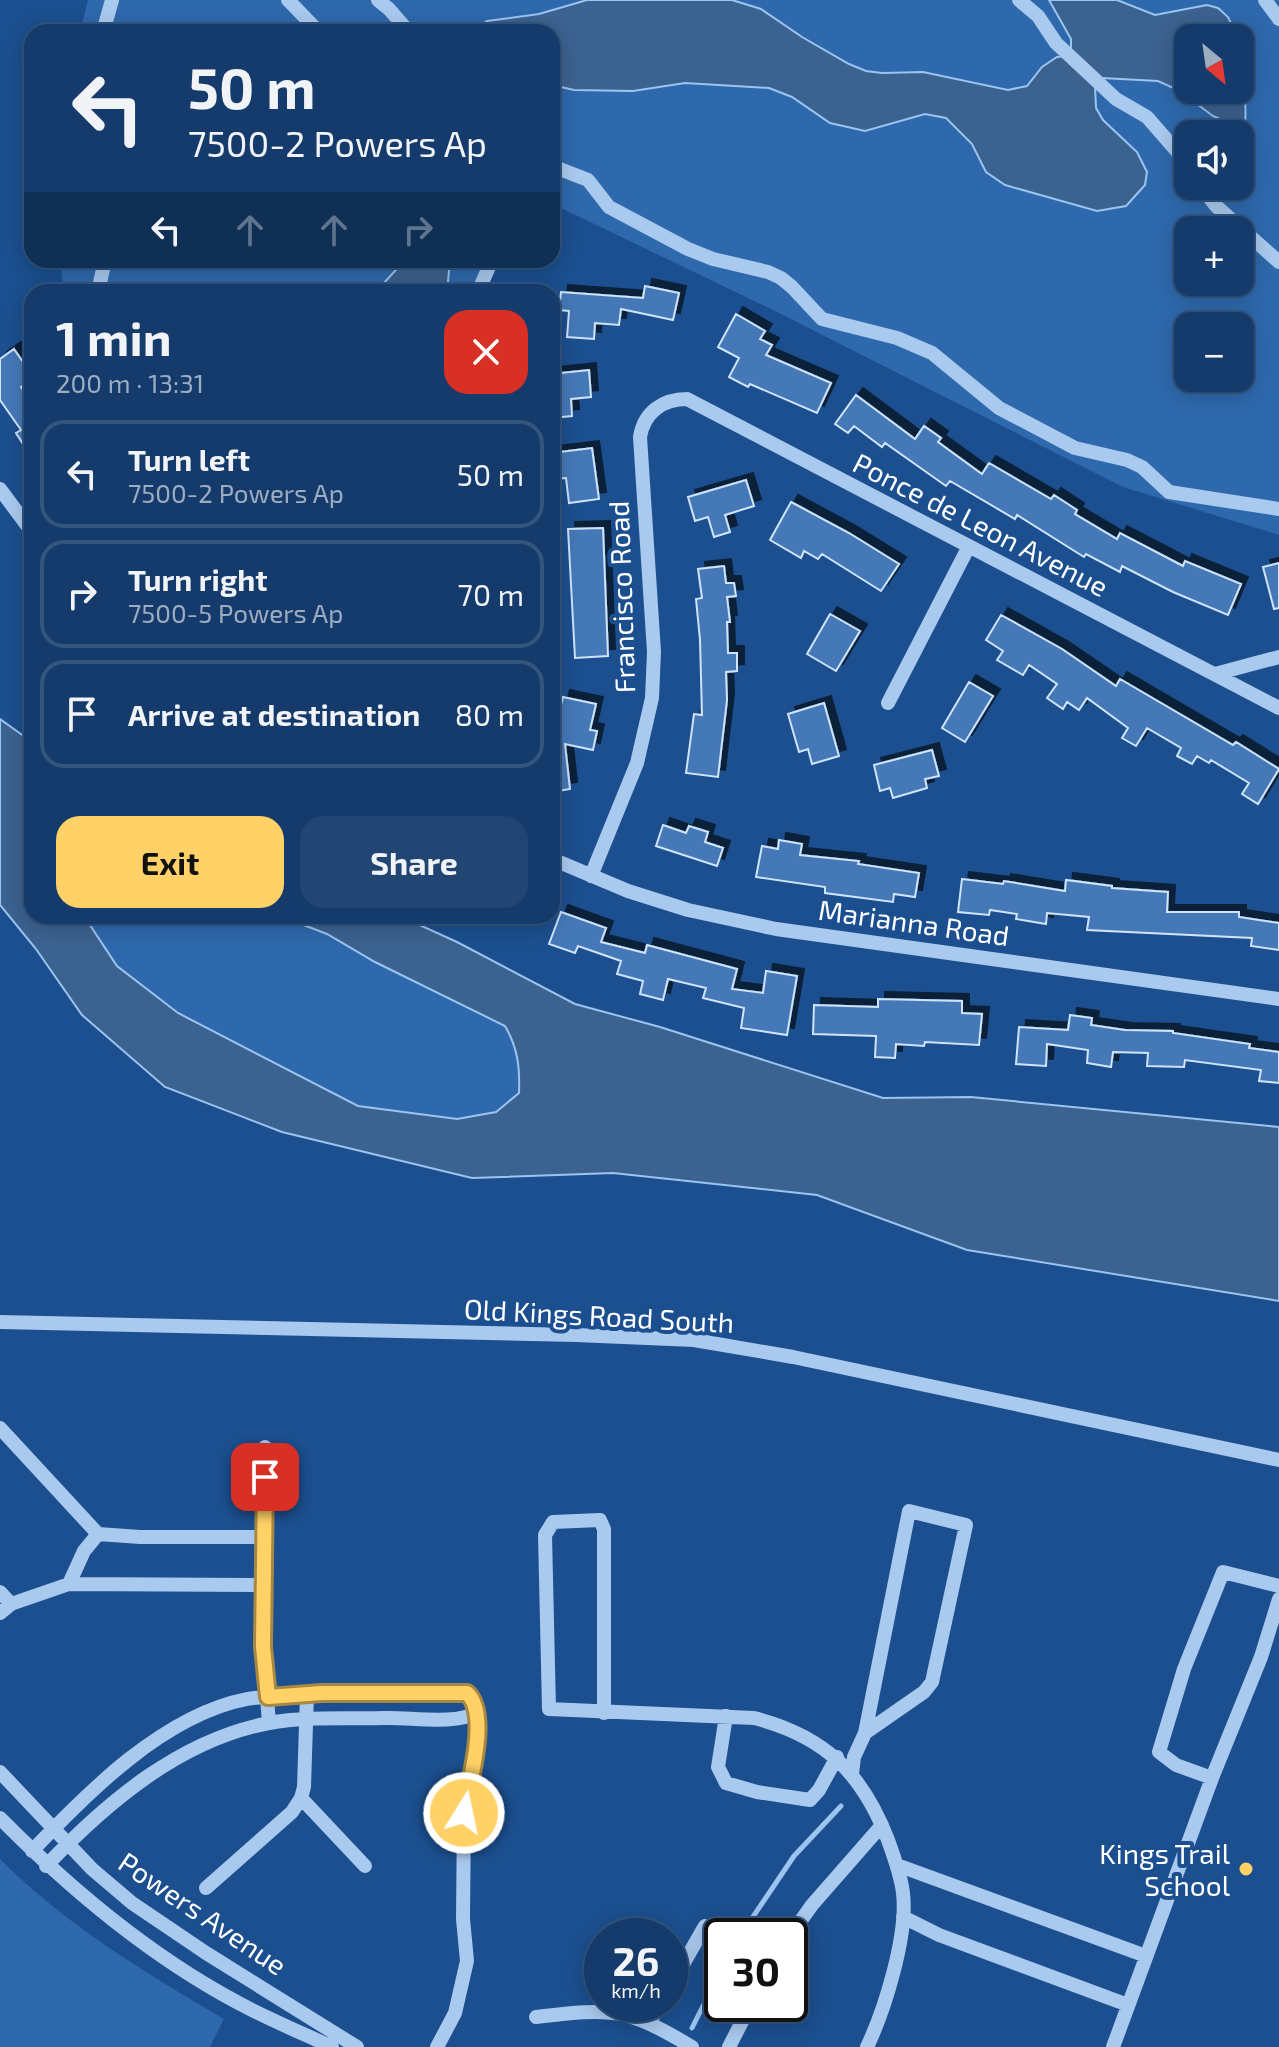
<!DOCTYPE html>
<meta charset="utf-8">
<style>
:root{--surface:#143b6b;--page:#214673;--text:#f1f3f6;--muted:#9dadc1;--line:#33557e;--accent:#ffd166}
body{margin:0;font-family:"Exo 2",sans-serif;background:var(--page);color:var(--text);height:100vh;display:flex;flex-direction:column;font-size:30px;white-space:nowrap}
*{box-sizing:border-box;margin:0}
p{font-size:26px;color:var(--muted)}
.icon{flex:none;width:44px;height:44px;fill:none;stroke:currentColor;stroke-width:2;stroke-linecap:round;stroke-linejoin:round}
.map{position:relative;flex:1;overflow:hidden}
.drawer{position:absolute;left:24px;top:284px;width:536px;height:640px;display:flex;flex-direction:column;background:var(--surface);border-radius:24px;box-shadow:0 4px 20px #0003,0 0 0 2px var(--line)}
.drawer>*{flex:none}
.top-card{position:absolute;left:24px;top:24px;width:536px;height:244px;border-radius:24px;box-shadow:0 4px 20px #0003,0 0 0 2px var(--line);background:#143b6b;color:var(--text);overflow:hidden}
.needle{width:52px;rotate:151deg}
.buttons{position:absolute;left:1174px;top:24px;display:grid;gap:16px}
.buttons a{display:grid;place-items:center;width:80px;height:80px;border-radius:16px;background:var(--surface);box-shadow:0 4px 20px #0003,0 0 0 2px var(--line);font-size:40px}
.speed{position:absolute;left:584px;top:1918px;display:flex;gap:16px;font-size:40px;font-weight:700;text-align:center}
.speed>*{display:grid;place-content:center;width:104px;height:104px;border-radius:50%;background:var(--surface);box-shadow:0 4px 20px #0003,0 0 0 2px var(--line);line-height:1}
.speed small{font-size:20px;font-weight:400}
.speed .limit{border:4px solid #111;border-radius:12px;background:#fff;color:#111}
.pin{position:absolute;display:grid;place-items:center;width:68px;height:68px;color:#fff;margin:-34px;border-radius:16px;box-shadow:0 4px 12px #0006}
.me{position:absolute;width:88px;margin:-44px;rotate:10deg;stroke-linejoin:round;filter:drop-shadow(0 0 6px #0008)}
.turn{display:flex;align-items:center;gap:28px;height:168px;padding:0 32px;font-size:36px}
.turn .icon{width:104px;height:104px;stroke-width:2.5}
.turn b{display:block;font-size:56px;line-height:68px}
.lanes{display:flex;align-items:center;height:76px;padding:0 32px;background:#0003;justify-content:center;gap:40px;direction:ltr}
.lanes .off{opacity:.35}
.round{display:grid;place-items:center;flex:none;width:84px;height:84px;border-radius:24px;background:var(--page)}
.overview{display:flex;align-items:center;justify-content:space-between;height:136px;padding:0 32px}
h1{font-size:48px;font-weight:700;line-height:60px}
.button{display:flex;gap:16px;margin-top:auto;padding:16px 32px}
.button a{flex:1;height:92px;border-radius:24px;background:var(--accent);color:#111;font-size:32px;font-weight:700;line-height:92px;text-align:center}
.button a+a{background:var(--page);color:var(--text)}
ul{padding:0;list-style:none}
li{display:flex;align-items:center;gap:24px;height:108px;margin:0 16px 12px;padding:0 16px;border:4px solid var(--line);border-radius:24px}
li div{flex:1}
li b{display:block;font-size:30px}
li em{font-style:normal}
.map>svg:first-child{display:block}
.green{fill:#2e69ad;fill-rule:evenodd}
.water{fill:#3c6290;stroke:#9cc4f0;stroke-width:2}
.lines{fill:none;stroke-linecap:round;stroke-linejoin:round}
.stream{stroke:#9cc4f0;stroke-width:5}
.building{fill:#4478b7;stroke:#cfe3fa;stroke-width:2;filter:url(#shadow)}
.minor{stroke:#a9c9ee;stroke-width:14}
.route-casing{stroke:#a68842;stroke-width:20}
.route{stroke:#ffd166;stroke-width:14}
.poi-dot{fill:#ffd166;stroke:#1b4f8f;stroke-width:3}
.labels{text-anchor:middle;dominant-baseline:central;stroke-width:8;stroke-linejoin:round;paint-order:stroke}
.street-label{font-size:28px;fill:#fff;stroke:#1b4f8f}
.poi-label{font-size:28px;fill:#fff;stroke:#1b4f8f;text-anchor:end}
</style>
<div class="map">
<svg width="1279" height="2047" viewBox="0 0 1279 2047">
<defs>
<filter id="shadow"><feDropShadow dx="7" dy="-7" stdDeviation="0" flood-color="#0009"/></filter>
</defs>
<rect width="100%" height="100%" fill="#1b4f8f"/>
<path class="green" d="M 88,0 L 1279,0 L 1279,535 L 1123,487 L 773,310 L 559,207 L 552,207 L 552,32 L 80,32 ZM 1188,38 L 1240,38 L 1240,90 L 1188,90 ZM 1188,134 L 1240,134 L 1240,186 L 1188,186 ZM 1188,230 L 1240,230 L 1240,282 L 1188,282 ZM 1188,326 L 1240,326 L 1240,378 L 1188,378 Z
M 61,260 L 488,260 L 478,292 L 63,292 Z
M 90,916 L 280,916 L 327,934 L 375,962 L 505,1026 C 517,1048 520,1068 519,1093 L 496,1112 L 457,1119 L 358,1106 L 178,1013 L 117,966 L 88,922 Z
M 0,1859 C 66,1925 144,1972 224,2019 L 210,2047 L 0,2047 Z"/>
<path class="water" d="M 587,0 L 732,0 L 761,9 L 802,37 L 849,64 L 866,71 L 882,73 L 923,72 L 1008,90 L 1027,86 L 1042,67 L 1057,57 L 1066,56 L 1071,49 L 1071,39 L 1049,0 L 1117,0 L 1155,15 L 1207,5 L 1218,8 L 1228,17 L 1238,38 L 1188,38 L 1188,90 L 1240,90 L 1240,44 C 1242,51 1247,115 1245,121 L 1235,126 L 1213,116 L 1178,90 L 1158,81 L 1102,78 L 1095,86 L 1096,108 L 1103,120 L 1137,152 L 1147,172 L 1145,185 L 1126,206 L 1097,211 L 1005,185 L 986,172 L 972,144 L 946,118 L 925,114 L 865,131 L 830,123 L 792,97 L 769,88 L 685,83 L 633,91 L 574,90 L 552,85 L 552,32 L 471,32 L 487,21 L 539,14 Z
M 405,260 L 450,260 L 447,292 L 380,292 L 382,285 Z
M 0,719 L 32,742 L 32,916 L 90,916 L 88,922 L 117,966 L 178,1013 L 358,1106 L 457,1119 L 496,1112 L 519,1093 C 520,1068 518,1048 505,1026 L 375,962 L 327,934 L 280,916 L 400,916 L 457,942 L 575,1004 L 660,1027 L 883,1098 L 971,1097 L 1279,1127 L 1279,1301 L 967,1250 L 817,1195 L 613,1173 L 472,1178 L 282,1132 L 165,1087 L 82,1015 L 36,949 L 0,905 Z"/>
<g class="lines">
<path class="stream" d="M 740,1936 L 794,1856 L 841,1806
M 692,2028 L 722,1968"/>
</g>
<path class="building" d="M 645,286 L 679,293 L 673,320 L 621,309 L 619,325 L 595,323 L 594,339 L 567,337 L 569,311 L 559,310 L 561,292 L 643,298 Z
M 736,314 L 765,331 L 760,339 L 772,345 L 766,355 L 831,383 L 817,413 L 750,384 L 748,387 L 729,377 L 739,358 L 718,347 Z
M 14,349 L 32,375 L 32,380 L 21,387 L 32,402 L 32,458 L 16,433 L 21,430 L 0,400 L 0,359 Z
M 589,370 L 591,397 L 571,399 L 572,416 L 552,418 L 552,374 Z
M 856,395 L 915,439 L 924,426 L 941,438 L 938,442 L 982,474 L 989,463 L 1051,499 L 1054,495 L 1077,510 L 1075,514 L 1117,539 L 1120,533 L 1183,566 L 1185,561 L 1241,584 L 1228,615 L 1173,592 L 1122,566 L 1120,572 L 1086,554 L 1084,557 L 1017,515 L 1015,519 L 950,481 L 946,486 L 885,443 L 882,447 L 854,426 L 848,433 L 835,424 Z
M 592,448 L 599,499 L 569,503 L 566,478 L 553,479 L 552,453 Z
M 746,480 L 754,506 L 725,515 L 730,532 L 714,537 L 708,517 L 695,521 L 688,497 Z
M 791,502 L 849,533 L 899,564 L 881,591 L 822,554 L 818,559 L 804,551 L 801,558 L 770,540 Z
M 603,528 L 608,656 L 575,658 L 568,529 Z
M 1279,563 L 1279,608 L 1274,609 L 1263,567 Z
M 724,566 L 726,583 L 734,583 L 736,596 L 727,597 L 730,622 L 727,622 L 728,653 L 737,653 L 737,671 L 726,672 L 727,700 L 718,777 L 686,773 L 694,714 L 702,715 L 700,640 L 696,599 L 702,598 L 698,569 Z
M 830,614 L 860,631 L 836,671 L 807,654 Z
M 1001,615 L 1062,649 L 1116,686 L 1120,679 L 1233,745 L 1236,742 L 1279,769 L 1258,804 L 1242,794 L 1249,783 L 1211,760 L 1209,763 L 1197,756 L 1192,764 L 1177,756 L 1181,748 L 1147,728 L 1136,746 L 1122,738 L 1128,728 L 1087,698 L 1079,710 L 1067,702 L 1063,709 L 1047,698 L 1057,684 L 1029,665 L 1023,675 L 997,660 L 1003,651 L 986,640 Z
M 969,682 L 993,696 L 965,742 L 942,728 Z
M 563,697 L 596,704 L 590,730 L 597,731 L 593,750 L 565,744 L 570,789 L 552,792 L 552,713 L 559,713 Z
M 824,703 L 839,756 L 812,764 L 808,749 L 799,752 L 788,714 Z
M 932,750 L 939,776 L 925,779 L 927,788 L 893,798 L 890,788 L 880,791 L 874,765 Z
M 663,825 L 686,833 L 689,826 L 708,832 L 705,842 L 723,848 L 717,866 L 656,846 Z
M 779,840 L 802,844 L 800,855 L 859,861 L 858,864 L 919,873 L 915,897 L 894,894 L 893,902 L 825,893 L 825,887 L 756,877 L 762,846 L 778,849 Z
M 962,879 L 1003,884 L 1004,881 L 1065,891 L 1066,880 L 1112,886 L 1112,888 L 1168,892 L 1167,912 L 1239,912 L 1239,917 L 1279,923 L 1279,950 L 1251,946 L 1252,938 L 1087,930 L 1089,917 L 1047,913 L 1046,924 L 1016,919 L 1017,914 L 990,910 L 989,915 L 958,912 Z
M 561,912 L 606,928 L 601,942 L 645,953 L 647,945 L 737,969 L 732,989 L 763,993 L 766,971 L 797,976 L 787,1035 L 741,1028 L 744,1008 L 703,998 L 706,988 L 668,979 L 663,1000 L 640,994 L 643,981 L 617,974 L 621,961 L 578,946 L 575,953 L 549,944 Z
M 878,999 L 962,1001 L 962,1013 L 982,1014 L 979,1045 L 925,1042 L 924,1046 L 896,1044 L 895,1058 L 875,1057 L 876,1036 L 813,1034 L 814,1005 L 878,1007 Z
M 1070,1015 L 1092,1018 L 1091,1025 L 1125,1030 L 1173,1031 L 1173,1033 L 1250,1044 L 1249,1048 L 1279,1052 L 1279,1083 L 1259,1081 L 1261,1070 L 1185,1060 L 1184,1067 L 1147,1066 L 1148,1053 L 1113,1052 L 1111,1067 L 1087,1063 L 1088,1050 L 1047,1044 L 1046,1066 L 1016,1064 L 1019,1027 L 1068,1030 Z"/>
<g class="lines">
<path class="minor" d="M 288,0 L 319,32
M 378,0 L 389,9 L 409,32
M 1019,0 L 1038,16 L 1056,43 L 1116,99 L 1147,117 L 1188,164
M 1265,0 L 1279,19
M 103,32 L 112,0
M 552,166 L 588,180 L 609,207 L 688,249 L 713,259 L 768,272 L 781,278 L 792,287 L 822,319 L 897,338 L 932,353 L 999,408 L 1075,448 L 1127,460 L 1142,467 L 1169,492 L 1279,509
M 1201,186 L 1216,206 L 1279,262
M 98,292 L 105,260
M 478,292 L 492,260
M 0,489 L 32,532
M 1215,674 L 1279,657
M 888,703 L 968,548
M 552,859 L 628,891 L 688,910 L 776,929 L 1279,999
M 591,876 L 637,763 L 652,698 L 654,652 L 640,437 C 644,412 663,399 687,399 L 1279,708
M 0,1322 L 576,1335 L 694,1340 L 793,1357 L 1279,1460
M 0,1428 L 98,1534
M 265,1447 L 263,1647 L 269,1723
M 909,1511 L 966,1525 L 932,1682 L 924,1692 L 865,1733 Z
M 69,1584 L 264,1585
M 1279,1586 L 1223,1572 L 1184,1669 L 1159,1752 L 1176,1765 L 1212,1778 L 1261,1657 L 1279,1599
M 0,1592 L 11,1604
M 0,1613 L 11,1604 L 69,1584 L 84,1551 L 98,1534 L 140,1537 L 264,1537
M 604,1713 L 604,1529 L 600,1520 L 553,1522 L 545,1535 L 549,1709 L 754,1718 C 825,1736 862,1773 888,1840 C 894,1857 901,1875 903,1893 C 908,1935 885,2009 867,2047
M 726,1716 L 718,1767 L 726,1783 L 757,1792 L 810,1800 L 819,1790 L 837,1757
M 0,1772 L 92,1869 L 132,1903 L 206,1953 L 357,2047
M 852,1774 L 854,1757 L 865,1733
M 301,1798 L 365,1866
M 0,1818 C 75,1894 158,1963 254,2011 C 280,2024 306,2035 332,2047
M 32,1851 C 88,1792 164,1715 247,1699 C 263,1696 280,1696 296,1695 C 348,1691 401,1693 454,1693 L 467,1693 L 475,1704 L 475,1713 C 457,1725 409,1717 385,1718 C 347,1719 306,1716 269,1723 C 180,1740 107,1802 46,1866
M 897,1865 L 1146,1956
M 206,1888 L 292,1812 L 301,1798 L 304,1787 L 307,1694
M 903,1917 L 939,1935 L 1128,2005
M 790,1936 L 812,1905 L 882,1825
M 670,1987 L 705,1926
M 536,2017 C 613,2008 625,2007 692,2047
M 650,2022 L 660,2004
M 437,2047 L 455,2013 L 467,1961 L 463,1919 L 464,1813 L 477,1734 L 478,1725 L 475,1713
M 729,2047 L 751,2004
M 1113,2047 L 1212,1778"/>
</g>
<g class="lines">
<defs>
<path id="route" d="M 265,1477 L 263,1647 L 268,1697 L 322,1693 L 467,1693 C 490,1714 469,1783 464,1813"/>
</defs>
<use href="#route" class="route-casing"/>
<use href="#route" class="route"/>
</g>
<circle class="poi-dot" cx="1246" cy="1869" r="8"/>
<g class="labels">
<g class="street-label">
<text transform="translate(981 524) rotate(27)">Ponce de Leon Avenue</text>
<text transform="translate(621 597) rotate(-92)">Francisco Road</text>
<text transform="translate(914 922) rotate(8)">Marianna Road</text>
<text transform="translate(599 1315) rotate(3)">Old Kings Road South</text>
<text transform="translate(203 1913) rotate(34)">Powers Avenue</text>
</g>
<g class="poi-label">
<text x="1230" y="1853">Kings Trail<tspan x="1230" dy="32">School</tspan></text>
</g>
</g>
</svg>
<div class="buttons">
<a><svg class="needle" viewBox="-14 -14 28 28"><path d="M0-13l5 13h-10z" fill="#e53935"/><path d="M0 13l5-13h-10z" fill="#9dadc1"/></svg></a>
<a><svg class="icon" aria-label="sound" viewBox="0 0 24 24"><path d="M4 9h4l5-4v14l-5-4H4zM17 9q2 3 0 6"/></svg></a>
<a>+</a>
<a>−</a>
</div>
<div class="speed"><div>26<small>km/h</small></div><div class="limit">30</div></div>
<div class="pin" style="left:265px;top:1477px;background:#d93025"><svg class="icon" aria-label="arrive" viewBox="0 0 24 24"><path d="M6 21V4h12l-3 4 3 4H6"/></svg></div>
<svg class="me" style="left:464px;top:1813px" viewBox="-20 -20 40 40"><circle r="17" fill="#ffd166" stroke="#fff" stroke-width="3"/><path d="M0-11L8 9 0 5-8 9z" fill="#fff"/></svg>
<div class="top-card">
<div class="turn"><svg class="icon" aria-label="left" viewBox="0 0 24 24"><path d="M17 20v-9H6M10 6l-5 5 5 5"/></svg><div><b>50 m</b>7500-2 Powers Ap</div></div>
<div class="lanes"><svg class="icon" aria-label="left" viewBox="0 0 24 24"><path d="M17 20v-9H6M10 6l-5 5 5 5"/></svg><svg class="icon off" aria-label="ahead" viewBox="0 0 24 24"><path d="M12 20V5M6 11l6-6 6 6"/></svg><svg class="icon off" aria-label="ahead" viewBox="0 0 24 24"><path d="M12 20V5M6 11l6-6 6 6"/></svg><svg class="icon off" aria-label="right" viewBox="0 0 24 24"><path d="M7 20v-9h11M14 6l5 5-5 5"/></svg></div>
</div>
<section class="drawer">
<div class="overview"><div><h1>1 min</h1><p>200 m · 13:31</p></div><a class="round" style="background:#d93025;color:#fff"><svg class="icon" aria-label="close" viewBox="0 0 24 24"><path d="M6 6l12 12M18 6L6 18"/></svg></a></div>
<ul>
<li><svg class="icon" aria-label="left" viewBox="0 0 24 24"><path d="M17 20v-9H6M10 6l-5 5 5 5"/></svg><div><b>Turn left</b><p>7500-2 Powers Ap</p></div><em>50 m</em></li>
<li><svg class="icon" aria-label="right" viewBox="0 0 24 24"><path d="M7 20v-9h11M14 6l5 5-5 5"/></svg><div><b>Turn right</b><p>7500-5 Powers Ap</p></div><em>70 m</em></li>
<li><svg class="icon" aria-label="arrive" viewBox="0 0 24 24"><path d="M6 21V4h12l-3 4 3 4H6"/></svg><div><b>Arrive at destination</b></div><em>80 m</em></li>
</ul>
<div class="button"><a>Exit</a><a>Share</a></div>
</section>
</div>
